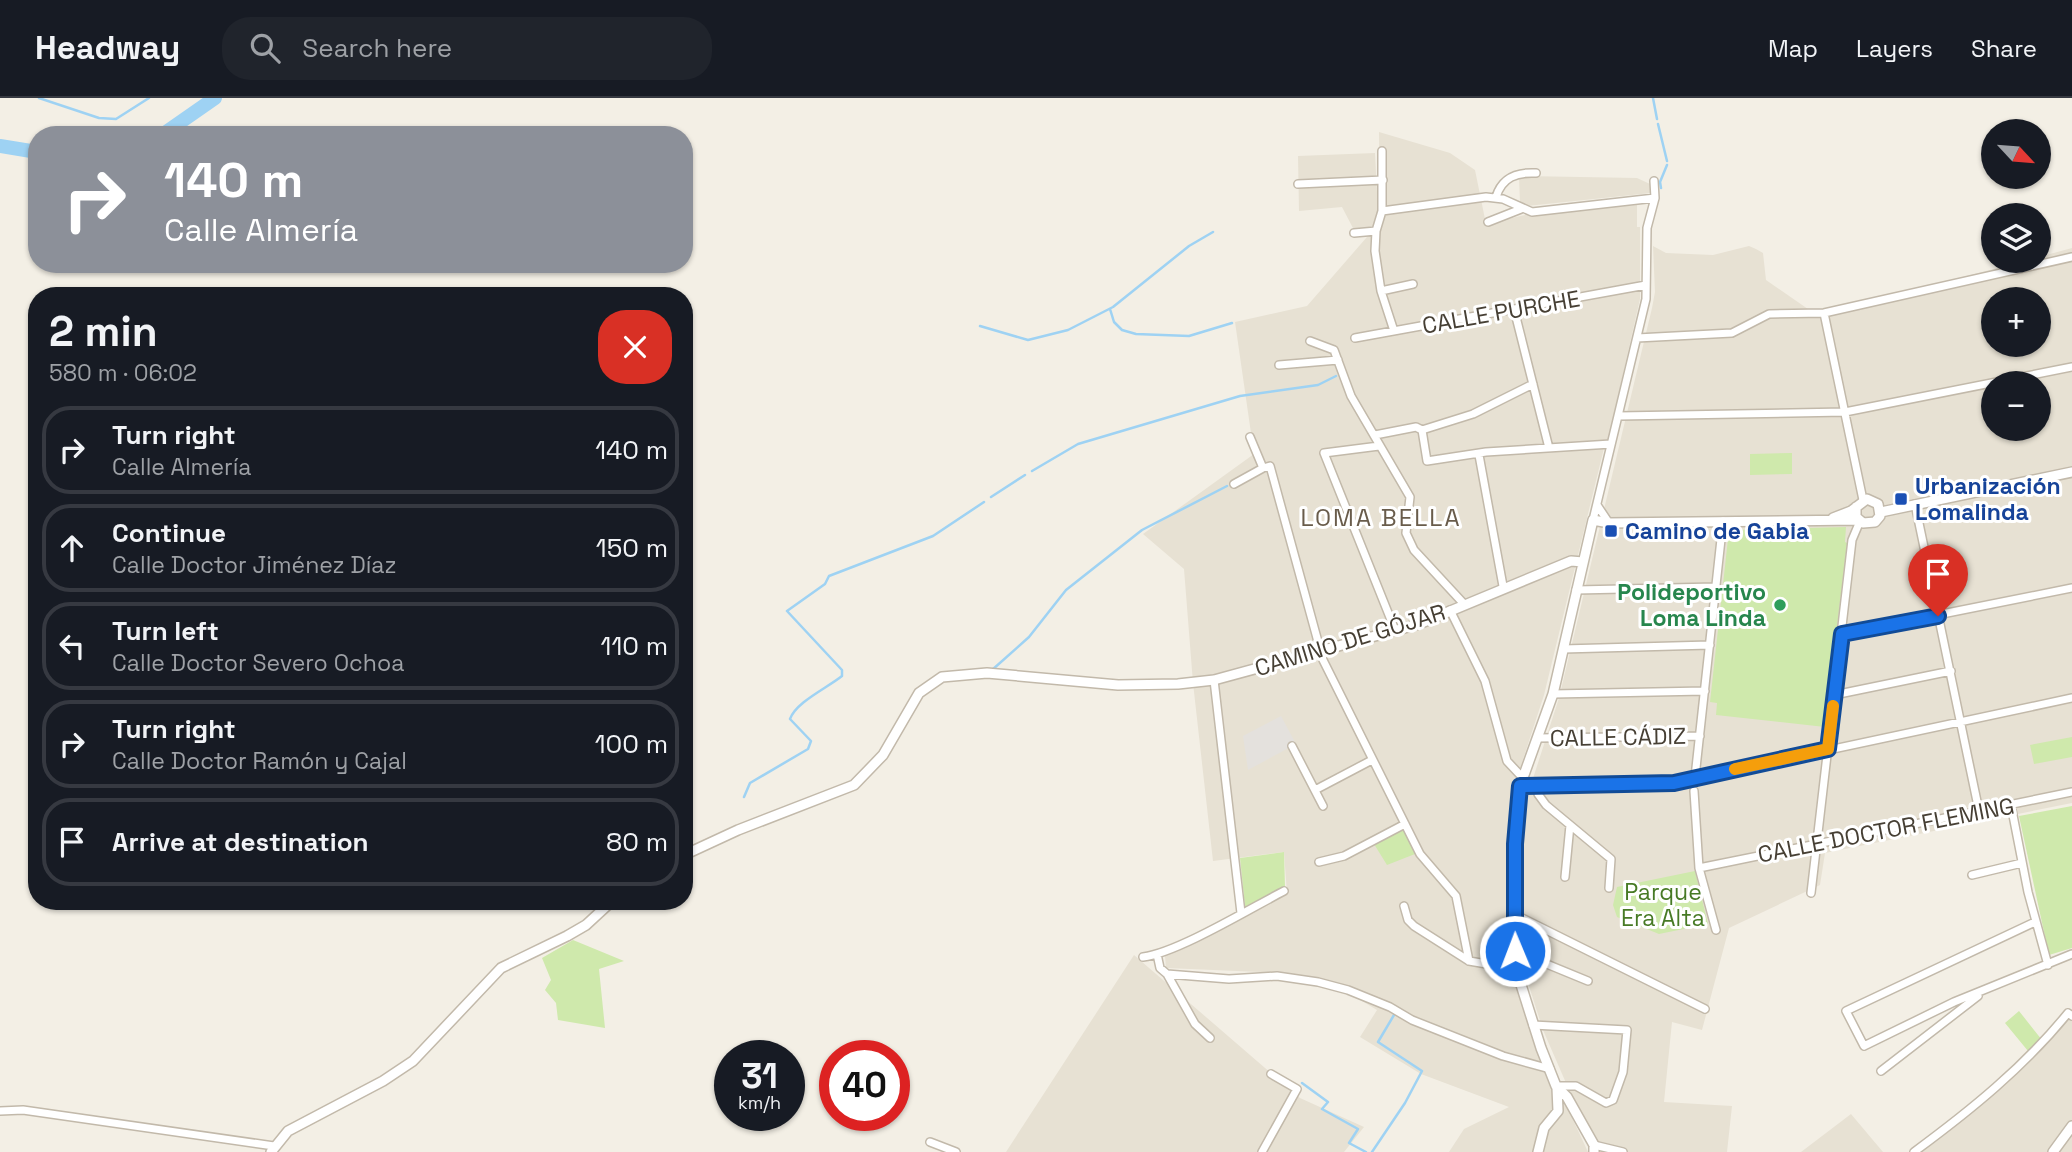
<!DOCTYPE html>
<meta charset="utf-8">
<style>
:root{--surface:#171b24;--page:#20242c;--text:#f1f3f6;--muted:#9ea1a6;--line:#363941}
body{margin:0;font-family:"Space Grotesk",sans-serif;background:var(--page);color:var(--text);height:100vh;display:flex;flex-direction:column;font-size:26px;white-space:nowrap}
*{box-sizing:border-box;margin:0}
p{font-size:23px;color:var(--muted)}
.icon{flex:none;width:38px;height:38px;fill:none;stroke:currentColor;stroke-width:2;stroke-linecap:round;stroke-linejoin:round}
.map{position:relative;flex:1;overflow:hidden}
.panel{position:absolute;left:28px;top:189px;width:665px;height:623px;display:flex;flex-direction:column;background:var(--surface);border-radius:28px;box-shadow:0 2px 5px #0004}
.panel>*{flex:none}
.hud{position:absolute;left:28px;top:28px;width:665px;height:147px;border-radius:28px;box-shadow:0 2px 5px #0004;background:#8c9099;color:#fff;overflow:hidden}
.needle{width:46px;rotate:116deg}
.fabs{position:absolute;left:1981px;top:21px;display:grid;gap:14px}
.fabs a{display:grid;place-items:center;width:70px;height:70px;border-radius:50%;background:var(--surface);box-shadow:0 2px 5px #0004;font-size:35px}
.speed{position:absolute;left:714px;top:942px;display:flex;gap:14px;font-size:35px;font-weight:700;text-align:center}
.speed>*{display:grid;place-content:center;width:91px;height:91px;border-radius:50%;background:var(--surface);box-shadow:0 2px 5px #0004;line-height:1}
.speed small{font-size:18px;font-weight:400}
.speed .limit{border:10px solid #d22;background:#fff;color:#111}
.pin{position:absolute;display:grid;place-items:center;width:60px;height:60px;color:#fff;margin:-72px -30px;border-radius:50% 50% 50% 0;rotate:-45deg;box-shadow:0 0 7px #0007}
.pin .icon{rotate:45deg}
.me{position:absolute;width:77px;margin:-38px;rotate:359deg;stroke-linejoin:round;filter:drop-shadow(0 0 5px #0008)}
.turn{display:flex;align-items:center;gap:24px;height:147px;padding:0 21px;font-size:32px}
.turn .icon{width:91px;height:91px;stroke-width:2.5}
.turn b{display:block;font-size:49px;line-height:60px}
.round{display:grid;place-items:center;flex:none;width:74px;height:74px;border-radius:28px;background:var(--page)}
.overview{display:flex;align-items:center;justify-content:space-between;height:119px;padding:0 21px}
h1{font-size:42px;font-weight:800;line-height:52px}
ul{padding:0;list-style:none}
li{display:flex;align-items:center;gap:21px;height:88px;margin:0 14px 10px;padding:0 7px;border:4px solid var(--line);border-radius:28px}
li div{flex:1}
li b{display:block;font-size:26px}
li em{font-style:normal}
header{display:flex;align-items:center;gap:42px;box-sizing:border-box;height:98px;padding:0 35px;background:var(--surface);border-bottom:2px solid var(--line)}
header strong{font-size:33px}
nav{display:flex;gap:38px;margin-inline-start:auto;font-size:24px}
.search{width:490px;height:63px;background:var(--page);display:flex;align-items:center;gap:18px;box-sizing:border-box;padding:0 24px;border-radius:28px;color:var(--muted);font-size:26px}
.map>svg:first-child{display:block}
.residential{fill:#e7e1d3;fill-rule:evenodd}
.green{fill:#cfe9ac}
.parking{fill:#e4e1dd}
.lines{fill:none;stroke-linecap:round;stroke-linejoin:round}
.stream{stroke:#9ed2f3;stroke-width:2.5}
.river{stroke:#9ed2f3;stroke-width:14}
.minor-casing{stroke:#c2b9aa;stroke-width:10}
.tertiary-casing{stroke:#c2b9aa;stroke-width:12}
.minor{stroke:#fff;stroke-width:7}
.tertiary{stroke:#fff;stroke-width:9}
.route-casing{stroke:#114b97;stroke-width:18}
.route{stroke:#1a73e8;stroke-width:12}
.slow{stroke:#f59e0b;stroke-width:12}
.transit-dot{fill:#1a4fb4;stroke:#fff;stroke-width:2.5}
.leisure-dot{fill:#2e9e5b;stroke:#fff;stroke-width:2.5}
.labels{text-anchor:middle;dominant-baseline:central;stroke-width:6;stroke-linejoin:round;paint-order:stroke}
.street-label{font-size:23px;fill:#463f34;stroke:#fff}
.transit-label{font-size:23px;font-weight:bold;fill:#164399;stroke:#fff;text-anchor:start}
.leisure-label{font-size:23px;font-weight:bold;fill:#27864d;stroke:#fff;text-anchor:end}
.park-label{font-size:23px;fill:#477a25;stroke:#fff}
.neighbourhood-label{font-size:24px;letter-spacing:2px;fill:#695c4b;stroke:#fff}
</style>
<header>
<strong>Headway</strong>
<div class="search"><svg class="icon" aria-label="search" viewBox="0 0 24 24"><circle cx="10" cy="10" r="6"/><path d="M15 15l6 6"/></svg>Search here</div>
<nav><a>Map</a><a>Layers</a><a>Share</a></nav>
</header>
<div class="map">
<svg width="2072" height="1054" viewBox="0 0 2072 1054">
<rect width="100%" height="100%" fill="#f3efe5"/>
<path class="residential" d="M 1379,34 L 1450,55 L 1475,72 L 1486,126 L 1525,117 L 1637,107 L 1637,129 L 1640,129 L 1640,201 L 1608,342 L 1551,347 L 1537,288 L 1530,291 L 1548,352 L 1604,350 L 1544,597 L 1513,692 L 1513,876 L 1528,925 L 1588,1054 L 1449,1054 L 1464,1031 L 1509,1009 L 1421,976 L 1360,939 L 1377,912 L 1327,882 L 1287,875 L 1166,870 L 1165,858 L 1287,796 L 1284,754 L 1213,763 L 1193,585 L 1184,471 L 1143,436 L 1254,356 L 1235,224 L 1307,208 L 1380,124 Z
M 1375,55 L 1378,114 L 1373,128 L 1354,132 L 1342,109 L 1299,113 L 1298,58 Z
M 1519,78 L 1637,80 L 1650,86 L 1651,95 L 1527,108 L 1520,105 Z
M 1653,148 L 1666,155 L 1713,157 L 1749,148 L 1756,151 L 1763,155 L 1766,182 L 1818,218 L 2023,163 L 2039,163 L 2039,159 L 2072,150 L 2072,705 L 1825,755 L 1820,787 L 1729,830 L 1702,932 L 1672,924 L 1664,1004 L 1732,1008 L 1727,1054 L 1596,1054 L 1543,932 L 1522,866 L 1520,782 L 1526,702 L 1559,600 L 1652,210 L 1655,194 ZM 1993,201 L 2039,201 L 2039,247 L 1993,247 ZM 1993,285 L 2039,285 L 2039,331 L 1993,331 Z
M 1134,857 L 1300,1000 L 1364,1029 L 1344,1054 L 1006,1054 Z
M 2072,913 L 2072,1054 L 1918,1054 L 1941,1039 Z
M 1851,1016 L 1883,1054 L 1801,1054 Z"/>
<path class="green" d="M 1792,355 L 1792,376 L 1750,377 L 1750,356 Z
M 1846,429 L 1845,444 L 1847,445 L 1825,629 L 1716,617 L 1717,605 L 1710,604 L 1729,432 Z
M 2072,639 L 2072,659 L 2034,666 L 2030,647 Z
M 2072,708 L 2072,850 L 2049,857 L 2019,718 Z
M 1403,730 L 1415,756 L 1387,767 L 1374,746 Z
M 1284,754 L 1285,789 L 1245,809 L 1240,760 Z
M 1695,773 L 1708,826 L 1659,836 L 1617,819 L 1613,807 L 1617,789 Z
M 573,842 L 624,863 L 599,871 L 605,930 L 558,922 L 556,905 L 545,892 L 551,882 L 542,860 Z
M 2019,913 L 2042,942 L 2028,953 L 2005,925 Z"/>
<path class="parking" d="M 1281,618 L 1296,646 L 1248,672 L 1243,638 Z"/>
<g class="lines">
<path class="stream" d="M 39,0 L 99,20 L 116,21 L 149,0
M 1653,0 L 1657,21
M 1658,26 L 1667,63
M 1661,90 L 1660,84 L 1667,67
M 1110,211 L 1114,224 L 1122,232 L 1136,236 L 1189,238 L 1232,225
M 980,228 L 1028,242 L 1068,232 L 1113,209 L 1189,148 L 1213,134
M 1032,373 L 1078,346 L 1240,298 L 1318,287 L 1336,278
M 991,399 L 1025,377
M 992,572 L 1029,539 L 1066,492 L 1142,432 L 1227,388
M 744,699 L 750,685 L 808,651 L 811,643 L 790,621 C 796,604 827,590 842,578 L 842,572 L 787,513 L 825,486 L 829,478 L 933,438 L 984,404
M 1302,985 L 1328,1004 L 1322,1011 L 1358,1031 L 1349,1045 L 1366,1054
M 1372,1054 L 1405,1005 L 1422,973 L 1378,944 L 1394,917"/>
<path class="river" d="M 162,37 L 215,0
M 0,48 L 37,54"/>
<defs>
<path id="minor" d="M 1382,53 L 1382,113 L 1376,133 L 1375,153 L 1381,193 L 1394,233
M 1298,86 L 1383,82
M 1496,99 C 1502,79 1517,74 1536,75
M 1382,113 L 1486,99 L 1503,101 L 1532,114 L 1655,100
M 1488,124 L 1521,111
M 1354,135 L 1376,133
M 1381,193 L 1413,186
M 1514,211 L 1549,350
M 1824,215 L 1863,402
M 1355,240 L 1646,187
M 1637,240 L 1732,235 L 1769,216 L 1824,215 L 2072,159
M 1310,243 L 1334,252 L 1351,298 L 1410,399 L 1406,435 L 1414,452 L 1464,506
M 1279,267 L 1338,262
M 1619,318 L 1845,314 L 2072,269
M 1422,332 L 1427,363 L 1486,354 L 1611,346
M 1375,337 L 1416,329 L 1422,332 L 1473,316 L 1533,286
M 1250,339 L 1263,370 L 1270,368 L 1323,562 L 1420,756 L 1456,798 L 1469,863
M 1379,348 L 1324,355 L 1395,532
M 1479,357 L 1503,488
M 1234,386 L 1263,370
M 1915,406 L 1979,713
M 1597,407 L 1609,425
M 1593,422 L 1646,201 L 1647,130 L 1655,100 L 1654,83
M 1576,492 L 1716,489
M 1450,512 L 1485,583 L 1507,663 L 1523,680
M 1842,536 L 2072,490
M 1563,551 L 1710,547
M 1214,582 L 1241,815
M 1553,596 L 1705,593
M 1834,597 L 1951,573
M 1537,640 L 1700,638
M 1292,648 L 1323,708
M 1695,679 L 1723,423
M 1520,688 L 1674,685 L 2072,600
M 1540,688 L 1538,696 L 1546,707 L 1611,761 L 1609,790
M 1315,692 L 1372,662
M 1694,693 L 1699,770 L 1716,832
M 2011,707 L 2028,794 L 2048,867
M 1319,764 L 1344,758 L 1405,726
M 1699,770 L 2072,694
M 1972,777 L 2022,765
M 1565,779 L 1570,727
M 1811,795 L 1852,442 L 1860,423
M 1404,808 L 1408,822 L 1414,828 L 1469,863 L 1516,871
M 1514,816 L 1705,911
M 2035,824 L 1846,913 L 1864,948 L 1954,904 L 2072,856
M 1515,853 L 1588,883
M 1157,856 L 1160,870 L 1167,876 L 1229,881 L 1277,878 L 1318,884 L 1348,892 L 1390,909 L 1412,922 L 1503,958 L 1550,971
M 1143,859 C 1177,855 1251,810 1284,793
M 1167,876 L 1195,926 L 1210,940
M 1533,927 L 1627,932 L 1623,974 L 1613,1002 L 1606,1005 L 1576,988 L 1556,988
M 1881,973 L 1978,898
M 0,1013 L 23,1012 L 274,1048
M 930,1044 L 956,1054
M 1594,1047 L 1623,1054
M 1262,1054 L 1297,991 L 1271,976
M 1914,1054 C 1971,1012 2024,969 2068,915 L 2072,918"/>
<path id="tertiary" d="M 1881,414 L 2072,374
M 1833,420 L 1851,413 L 1867,401 L 1878,406 L 1880,418 L 1875,424 L 1863,425 L 1856,419 L 1856,409
M 684,757 L 738,732 L 854,687 L 883,657 L 919,595 L 942,579 L 987,575 L 1118,587 L 1178,586 L 1214,582 L 1419,526 L 1571,463 L 1583,464
M 271,1054 L 288,1033 L 383,983 L 413,963 L 501,870 L 567,838 L 586,827 L 612,803
M 1538,1054 L 1544,1030 L 1558,1013 L 1557,990
M 1594,1054 L 1594,1047 L 1567,999 L 1556,988 L 1541,950 L 1516,871 L 1514,816 L 1515,746 L 1520,688 L 1553,596 L 1593,422 L 1609,425 L 1858,422
M 2053,1054 L 2072,1028"/>
</defs>
<use href="#minor" class="minor-casing"/>
<use href="#tertiary" class="tertiary-casing"/>
<use href="#minor" class="minor"/>
<use href="#tertiary" class="tertiary"/>
</g>
<g class="lines">
<defs>
<path id="route" d="M 1515,853 L 1515,746 L 1520,688 L 1674,685 L 1828,651 L 1842,536 L 1938,518"/>
</defs>
<use href="#route" class="route-casing"/>
<use href="#route" class="route"/>
<path class="slow" d="M 1735,671 L 1828,651 L 1833,608"/>
</g>
<g class="transit-dot">
<rect x="1894" y="394" width="14" height="14" rx="3.5"/>
<rect x="1604" y="426" width="14" height="14" rx="3.5"/>
</g>
<circle class="leisure-dot" cx="1780" cy="507" r="7"/>
<g class="labels">
<g class="street-label">
<text transform="translate(1501 214) rotate(-10)">CALLE PURCHE</text>
<text transform="translate(1350 542) rotate(-17)">CAMINO DE GÓJAR</text>
<text transform="translate(1618 639) rotate(-1)">CALLE CÁDIZ</text>
<text transform="translate(1886 732) rotate(-11)">CALLE DOCTOR FLEMING</text>
</g>
<g class="transit-label">
<text x="1915" y="388">Urbanización<tspan x="1915" dy="26">Lomalinda</tspan></text>
<text x="1625" y="433">Camino de Gabia</text>
</g>
<g class="leisure-label">
<text x="1766" y="494">Polideportivo<tspan x="1766" dy="26">Loma Linda</tspan></text>
</g>
<g class="park-label">
<text x="1663" y="794">Parque<tspan x="1663" dy="26">Era Alta</tspan></text>
</g>
<g class="neighbourhood-label">
<text x="1381" y="419">LOMA BELLA</text>
</g>
</g>
</svg>
<div class="fabs">
<a><svg class="needle" viewBox="-14 -14 28 28"><path d="M0-13l5 13h-10z" fill="#e53935"/><path d="M0 13l5-13h-10z" fill="#9ea1a6"/></svg></a>
<a><svg class="icon" aria-label="layers" viewBox="0 0 24 24"><path d="M12 4l9 5-9 5-9-5zM3 14l9 5 9-5"/></svg></a>
<a>+</a>
<a>−</a>
</div>
<div class="speed"><div>31<small>km/h</small></div><div class="limit">40</div></div>
<div class="pin" style="left:1938px;top:518px;background:#d93025"><svg class="icon" aria-label="arrive" viewBox="0 0 24 24"><path d="M6 21V4h12l-3 4 3 4H6"/></svg></div>
<svg class="me" style="left:1515px;top:853px" viewBox="-20 -20 40 40"><circle r="17" fill="#1a73e8" stroke="#fff" stroke-width="3"/><path d="M0-11L8 9 0 5-8 9z" fill="#fff"/></svg>
<div class="hud">
<div class="turn"><svg class="icon" aria-label="right" viewBox="0 0 24 24"><path d="M7 20v-9h11M14 6l5 5-5 5"/></svg><div><b>140 m</b>Calle Almería</div></div>
</div>
<section class="panel">
<div class="overview"><div><h1>2 min</h1><p>580 m · 06:02</p></div><a class="round" style="background:#d93025;color:#fff"><svg class="icon" aria-label="close" viewBox="0 0 24 24"><path d="M6 6l12 12M18 6L6 18"/></svg></a></div>
<ul>
<li><svg class="icon" aria-label="right" viewBox="0 0 24 24"><path d="M7 20v-9h11M14 6l5 5-5 5"/></svg><div><b>Turn right</b><p>Calle Almería</p></div><em>140 m</em></li>
<li><svg class="icon" aria-label="ahead" viewBox="0 0 24 24"><path d="M12 20V5M6 11l6-6 6 6"/></svg><div><b>Continue</b><p>Calle Doctor Jiménez Díaz</p></div><em>150 m</em></li>
<li><svg class="icon" aria-label="left" viewBox="0 0 24 24"><path d="M17 20v-9H6M10 6l-5 5 5 5"/></svg><div><b>Turn left</b><p>Calle Doctor Severo Ochoa</p></div><em>110 m</em></li>
<li><svg class="icon" aria-label="right" viewBox="0 0 24 24"><path d="M7 20v-9h11M14 6l5 5-5 5"/></svg><div><b>Turn right</b><p>Calle Doctor Ramón y Cajal</p></div><em>100 m</em></li>
<li><svg class="icon" aria-label="arrive" viewBox="0 0 24 24"><path d="M6 21V4h12l-3 4 3 4H6"/></svg><div><b>Arrive at destination</b></div><em>80 m</em></li>
</ul>
</section>
</div>
